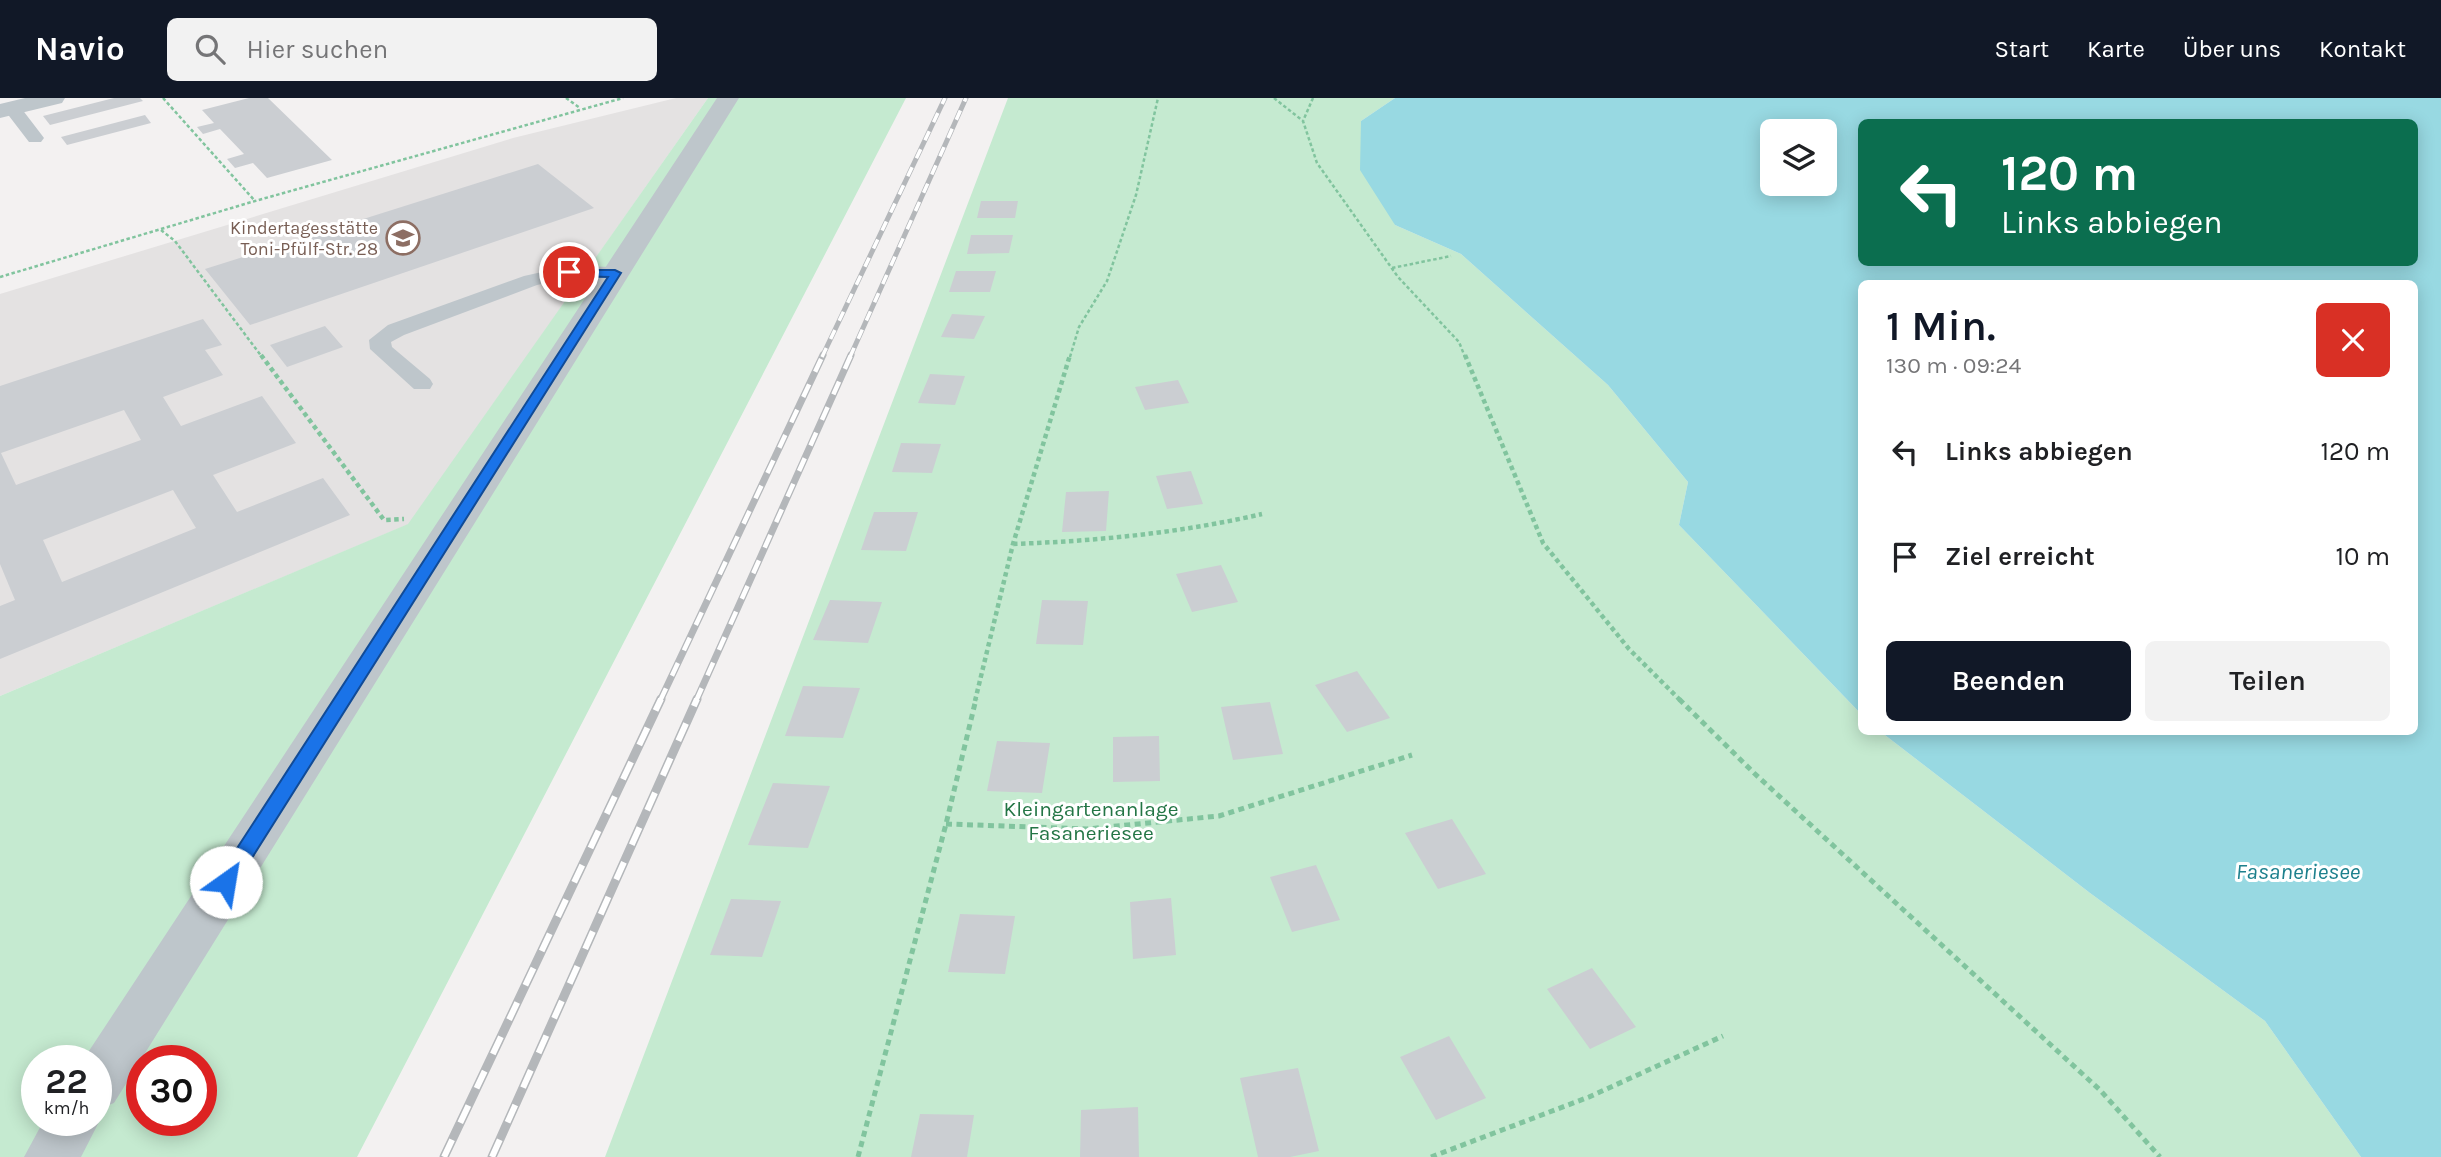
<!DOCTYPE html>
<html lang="de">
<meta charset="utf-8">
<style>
:root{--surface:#fff;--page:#f2f2f2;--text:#202124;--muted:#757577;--accent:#111827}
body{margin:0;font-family:Karla,sans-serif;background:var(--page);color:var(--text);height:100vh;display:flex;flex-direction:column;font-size:26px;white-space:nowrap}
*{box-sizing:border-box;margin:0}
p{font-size:23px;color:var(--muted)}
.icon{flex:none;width:38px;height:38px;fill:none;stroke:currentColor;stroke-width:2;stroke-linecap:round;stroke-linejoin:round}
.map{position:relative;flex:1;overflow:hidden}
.details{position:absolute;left:1858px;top:182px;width:560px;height:455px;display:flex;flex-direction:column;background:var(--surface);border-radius:10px;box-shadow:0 4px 18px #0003}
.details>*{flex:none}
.hud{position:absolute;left:1858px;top:21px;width:560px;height:147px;border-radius:10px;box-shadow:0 4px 18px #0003;background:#0b6e4f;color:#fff;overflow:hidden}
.buttons{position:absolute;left:1760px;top:21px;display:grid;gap:14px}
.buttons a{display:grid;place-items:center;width:77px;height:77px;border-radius:10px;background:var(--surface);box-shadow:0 4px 18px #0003;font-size:35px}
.speed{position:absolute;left:21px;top:947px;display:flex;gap:14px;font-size:35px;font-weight:700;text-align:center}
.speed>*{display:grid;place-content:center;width:91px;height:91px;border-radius:50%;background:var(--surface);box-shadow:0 4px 18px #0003;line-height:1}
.speed small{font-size:18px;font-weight:400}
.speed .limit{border:10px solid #d22;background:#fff;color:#111}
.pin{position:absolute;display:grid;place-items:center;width:60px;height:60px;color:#fff;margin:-30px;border:4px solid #fff;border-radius:50%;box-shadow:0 2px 7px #0007}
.me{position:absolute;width:77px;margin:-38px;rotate:32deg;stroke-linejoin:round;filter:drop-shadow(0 0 5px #0008)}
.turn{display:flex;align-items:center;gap:24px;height:147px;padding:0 28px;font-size:32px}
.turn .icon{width:91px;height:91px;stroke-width:2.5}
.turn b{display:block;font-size:49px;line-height:60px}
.round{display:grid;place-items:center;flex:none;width:74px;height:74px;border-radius:10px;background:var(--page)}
.headline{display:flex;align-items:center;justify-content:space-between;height:119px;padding:0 28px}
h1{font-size:42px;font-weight:600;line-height:52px;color:var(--accent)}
.cta{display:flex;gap:14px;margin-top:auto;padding:14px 28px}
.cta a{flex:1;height:80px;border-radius:10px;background:var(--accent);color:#fff;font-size:28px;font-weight:600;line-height:80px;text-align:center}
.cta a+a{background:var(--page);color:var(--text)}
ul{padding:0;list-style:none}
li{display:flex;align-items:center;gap:21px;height:105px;padding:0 28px}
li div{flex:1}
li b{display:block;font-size:26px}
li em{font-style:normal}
header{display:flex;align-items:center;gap:42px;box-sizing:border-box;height:98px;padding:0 35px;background:var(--accent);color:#fff}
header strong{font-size:33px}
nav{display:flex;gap:38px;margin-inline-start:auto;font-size:24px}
.search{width:490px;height:63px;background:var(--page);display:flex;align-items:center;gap:18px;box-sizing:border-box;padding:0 24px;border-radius:10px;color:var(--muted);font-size:26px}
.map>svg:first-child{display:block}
.education{fill:#e4e2e2}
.green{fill:#c5ead0;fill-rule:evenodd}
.water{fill:#98d9e2;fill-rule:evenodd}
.building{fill:#cbced2;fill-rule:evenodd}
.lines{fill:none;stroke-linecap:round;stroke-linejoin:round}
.path-far2{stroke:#81c49e;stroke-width:2.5;stroke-dasharray:3.5 2.5;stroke-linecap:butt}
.path-far1{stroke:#81c49e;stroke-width:4.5;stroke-dasharray:4.5 3.5;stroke-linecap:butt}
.path{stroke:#81c49e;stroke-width:5;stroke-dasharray:6 4.5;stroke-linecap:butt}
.lane{fill:#bec6cb;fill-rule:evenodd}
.street{fill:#bec6cb;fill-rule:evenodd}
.rail-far2-casing{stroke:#b4b7ba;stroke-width:5}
.rail-far1-casing{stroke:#b4b7ba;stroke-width:7}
.rail-casing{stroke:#b4b7ba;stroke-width:9}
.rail-far2{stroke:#fff;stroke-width:3.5;stroke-dasharray:10;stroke-linecap:butt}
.rail-far1{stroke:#fff;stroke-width:4.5;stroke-dasharray:14;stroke-linecap:butt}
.rail{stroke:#fff;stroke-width:6;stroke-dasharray:19;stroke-linecap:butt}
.route{fill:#1a73e8;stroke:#114b97;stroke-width:2}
.labels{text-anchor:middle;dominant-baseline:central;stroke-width:6;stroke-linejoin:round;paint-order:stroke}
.far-education-label{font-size:18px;fill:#785e54;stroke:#fff;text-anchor:end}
.park-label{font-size:21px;fill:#237545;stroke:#fff}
.water-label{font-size:23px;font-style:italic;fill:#1e808d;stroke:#fff}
</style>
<header>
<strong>Navio</strong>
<div class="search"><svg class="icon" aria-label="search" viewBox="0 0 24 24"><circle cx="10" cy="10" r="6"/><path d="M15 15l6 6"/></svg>Hier suchen</div>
<nav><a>Start</a><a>Karte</a><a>Über uns</a><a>Kontakt</a></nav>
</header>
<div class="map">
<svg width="2441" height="1059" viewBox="0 0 2441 1059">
<rect width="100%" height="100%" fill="#f3f1f1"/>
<path class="education" d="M 676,0 L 708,0 L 409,426 L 0,598 L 0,196 L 513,40 Z"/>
<path class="green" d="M 708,0 L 906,0 L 357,1059 L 0,1059 L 0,598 L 408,426 ZM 37,962 L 96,962 L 96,1022 L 37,1022 ZM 142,962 L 201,962 L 201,1022 L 142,1022 Z
M 1008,0 L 1395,0 L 1361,23 L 1395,127 L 1461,156 L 1608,287 L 1688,384 L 1679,427 L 1862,617 L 1862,634 L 1881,634 L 2090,795 L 2265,923 L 2361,1059 L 605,1059 Z"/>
<path class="water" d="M 1395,0 L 2441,0 L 2441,1059 L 2361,1059 L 2265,923 L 2090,795 L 1881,634 L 2415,634 L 2415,186 L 1862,186 L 1862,617 L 1679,427 L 1688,384 L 1608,287 L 1461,156 L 1395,127 L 1360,72 L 1361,23 ZM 1862,24 L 2415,24 L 2415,164 L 1862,164 ZM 1773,33 L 1825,33 L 1825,86 L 1773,86 Z"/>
<path class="building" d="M 114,0 L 140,0 L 143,3 L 50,27 L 43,18 Z
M 249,0 L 268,0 L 332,62 L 267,80 L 253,65 L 235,70 L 227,61 L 244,56 L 220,31 L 203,36 L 197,29 L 214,25 L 202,12 Z
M 145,17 L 151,25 L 67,47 L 61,39 Z
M 538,66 L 594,110 L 250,227 L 205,171 Z
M 981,103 L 1018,103 L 1015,120 L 977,120 Z
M 971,137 L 1013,137 L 1009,155 L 967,156 Z
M 956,173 L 996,173 L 990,194 L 949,194 Z
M 952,216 L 985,218 L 974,241 L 941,239 Z
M 203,221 L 222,247 L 205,252 L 223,277 L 163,299 L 181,328 L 262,298 L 296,345 L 213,377 L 237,414 L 323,380 L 350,417 L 0,561 L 0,508 L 15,502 L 0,466 L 0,288 ZM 124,312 L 141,342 L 16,387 L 1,355 ZM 173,392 L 196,430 L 62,484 L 43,442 Z
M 325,228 L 343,249 L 287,269 L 270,247 Z
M 930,276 L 965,278 L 955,307 L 918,305 Z
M 1178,282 L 1189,305 L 1145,312 L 1135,289 Z
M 901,345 L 941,346 L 932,375 L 892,374 Z
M 1191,373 L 1203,406 L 1167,411 L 1156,378 Z
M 1109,393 L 1106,433 L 1062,434 L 1066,394 Z
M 874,414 L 918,414 L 906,453 L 861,452 Z
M 1221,467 L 1238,504 L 1192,514 L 1176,476 Z
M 830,502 L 882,504 L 868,545 L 813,542 Z
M 1042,502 L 1088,503 L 1083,547 L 1036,546 Z
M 1357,573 L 1390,620 L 1347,634 L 1315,587 Z
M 803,588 L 860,590 L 843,640 L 785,638 Z
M 1270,604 L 1283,656 L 1233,662 L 1221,609 Z
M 1159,638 L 1160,683 L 1113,684 L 1113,639 Z
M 997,643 L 1050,645 L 1042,695 L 987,693 Z
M 773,685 L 830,688 L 808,750 L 748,747 Z
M 1452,721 L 1486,776 L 1438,791 L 1405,735 Z
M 1316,767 L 1340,822 L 1292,834 L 1270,779 Z
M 1171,800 L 1176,857 L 1133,861 L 1130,804 Z
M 731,801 L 781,803 L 762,859 L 710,857 Z
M 960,816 L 1015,818 L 1005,876 L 948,874 Z
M 1592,870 L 1636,929 L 1590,951 L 1547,891 Z
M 1449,938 L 1486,1000 L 1436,1022 L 1400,959 Z
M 1298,970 L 1319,1053 L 1290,1059 L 1258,1059 L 1240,980 Z
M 1138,1009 L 1139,1059 L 1080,1059 L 1081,1012 Z
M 920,1016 L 974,1017 L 967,1059 L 911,1059 Z"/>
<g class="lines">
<path class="path-far2" d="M 163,0 L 255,103
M 566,0 L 580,10
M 1274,0 L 1303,23
M 1313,0 L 1303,23 L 1317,65 L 1398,179 L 1459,244 L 1465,259
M 161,132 L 175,143 L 262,259
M 1392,170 L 1451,158
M 0,179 L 255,103 L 623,0
M 1070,259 L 1079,229 L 1107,183 L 1136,97 L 1158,0"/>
<path class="path-far1" d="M 261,257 L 384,422 L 404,421
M 1465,257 L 1543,445 L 1629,551 L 1681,603
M 1013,446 C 1097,443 1180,435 1262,416
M 975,603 L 1013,446 L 1070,257"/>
<path class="path" d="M 1679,601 L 1754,675 L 2100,992 L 2160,1059
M 946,726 L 1087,731 L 1219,718 L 1412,657
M 858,1059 L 946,726 L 976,601
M 1431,1059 L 1589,999 L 1723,938"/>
<path class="lane" d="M 12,5 L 18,6 L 41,36 L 44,40 L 41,44 L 29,44 L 6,14 L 4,10 Z
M 569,168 L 616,169 L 623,171 L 626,175 L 623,179 L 616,181 L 569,180 L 537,187 L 404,237 L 391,244 L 392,249 L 430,281 L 433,286 L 430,291 L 414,291 L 370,251 L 369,242 L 388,227 L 524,178 Z"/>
<path class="street" d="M 25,0 L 65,0 L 62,5 L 0,20 L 0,6 Z
M 717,0 L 739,0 L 114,1005 L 96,1012 L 100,1022 L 81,1059 L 24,1059 L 44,1022 L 96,1022 L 96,962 L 83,962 Z"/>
<defs>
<path id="rail-far2" d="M 822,259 L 945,0
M 850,259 L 966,0"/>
<path id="rail-far1" d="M 660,603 L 823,257
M 696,603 L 851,257"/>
<path id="rail" d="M 444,1059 L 661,601
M 492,1059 L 697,601"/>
</defs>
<use href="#rail-far2" class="rail-far2-casing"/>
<use href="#rail-far1" class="rail-far1-casing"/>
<use href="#rail" class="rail-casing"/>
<use href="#rail-far2" class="rail-far2"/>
<use href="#rail-far1" class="rail-far1"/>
<use href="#rail" class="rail"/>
</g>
<path class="route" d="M 565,172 L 615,172 L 621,175 L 233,790 L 226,792 L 219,790 L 217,784 L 219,778 L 608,179 L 569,178 L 565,177 Z"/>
<defs>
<symbol id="school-ring" viewBox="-11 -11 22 22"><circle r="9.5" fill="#fff" stroke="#8d6e63" stroke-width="1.5"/><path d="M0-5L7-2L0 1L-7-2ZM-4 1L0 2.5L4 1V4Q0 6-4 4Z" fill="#8d6e63"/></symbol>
</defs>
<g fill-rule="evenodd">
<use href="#school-ring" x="384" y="121" width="38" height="38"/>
</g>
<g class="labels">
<g class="far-education-label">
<text x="378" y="130">Kindertagesstätte<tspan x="378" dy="21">Toni-Pfülf-Str. 28</tspan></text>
</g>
<g class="park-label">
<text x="1091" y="711">Kleingartenanlage<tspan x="1091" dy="24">Fasaneriesee</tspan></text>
</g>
<g class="water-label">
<text x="2298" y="773">Fasaneriesee</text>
</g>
</g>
</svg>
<div class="buttons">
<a><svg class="icon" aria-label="layers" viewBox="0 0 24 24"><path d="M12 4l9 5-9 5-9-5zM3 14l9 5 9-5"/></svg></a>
</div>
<div class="speed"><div>22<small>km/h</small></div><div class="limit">30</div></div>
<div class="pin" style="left:569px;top:174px;background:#d93025"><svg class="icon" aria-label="arrive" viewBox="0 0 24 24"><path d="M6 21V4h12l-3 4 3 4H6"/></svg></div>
<svg class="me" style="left:226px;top:784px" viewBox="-20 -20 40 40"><circle r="19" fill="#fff"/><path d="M0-13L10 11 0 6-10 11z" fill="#1a73e8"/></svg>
<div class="hud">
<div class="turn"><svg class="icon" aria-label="left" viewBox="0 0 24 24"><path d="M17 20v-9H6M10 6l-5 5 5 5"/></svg><div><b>120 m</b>Links abbiegen</div></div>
</div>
<section class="details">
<div class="headline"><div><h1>1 Min.</h1><p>130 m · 09:24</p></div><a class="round" style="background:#d93025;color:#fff"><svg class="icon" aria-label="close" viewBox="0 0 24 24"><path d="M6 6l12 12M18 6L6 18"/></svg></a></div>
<ul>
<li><svg class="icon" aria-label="left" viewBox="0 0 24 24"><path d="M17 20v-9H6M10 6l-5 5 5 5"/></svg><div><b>Links abbiegen</b></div><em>120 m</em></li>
<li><svg class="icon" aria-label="arrive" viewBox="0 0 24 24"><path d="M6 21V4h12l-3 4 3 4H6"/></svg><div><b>Ziel erreicht</b></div><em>10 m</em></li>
</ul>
<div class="cta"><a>Beenden</a><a>Teilen</a></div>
</section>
</div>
